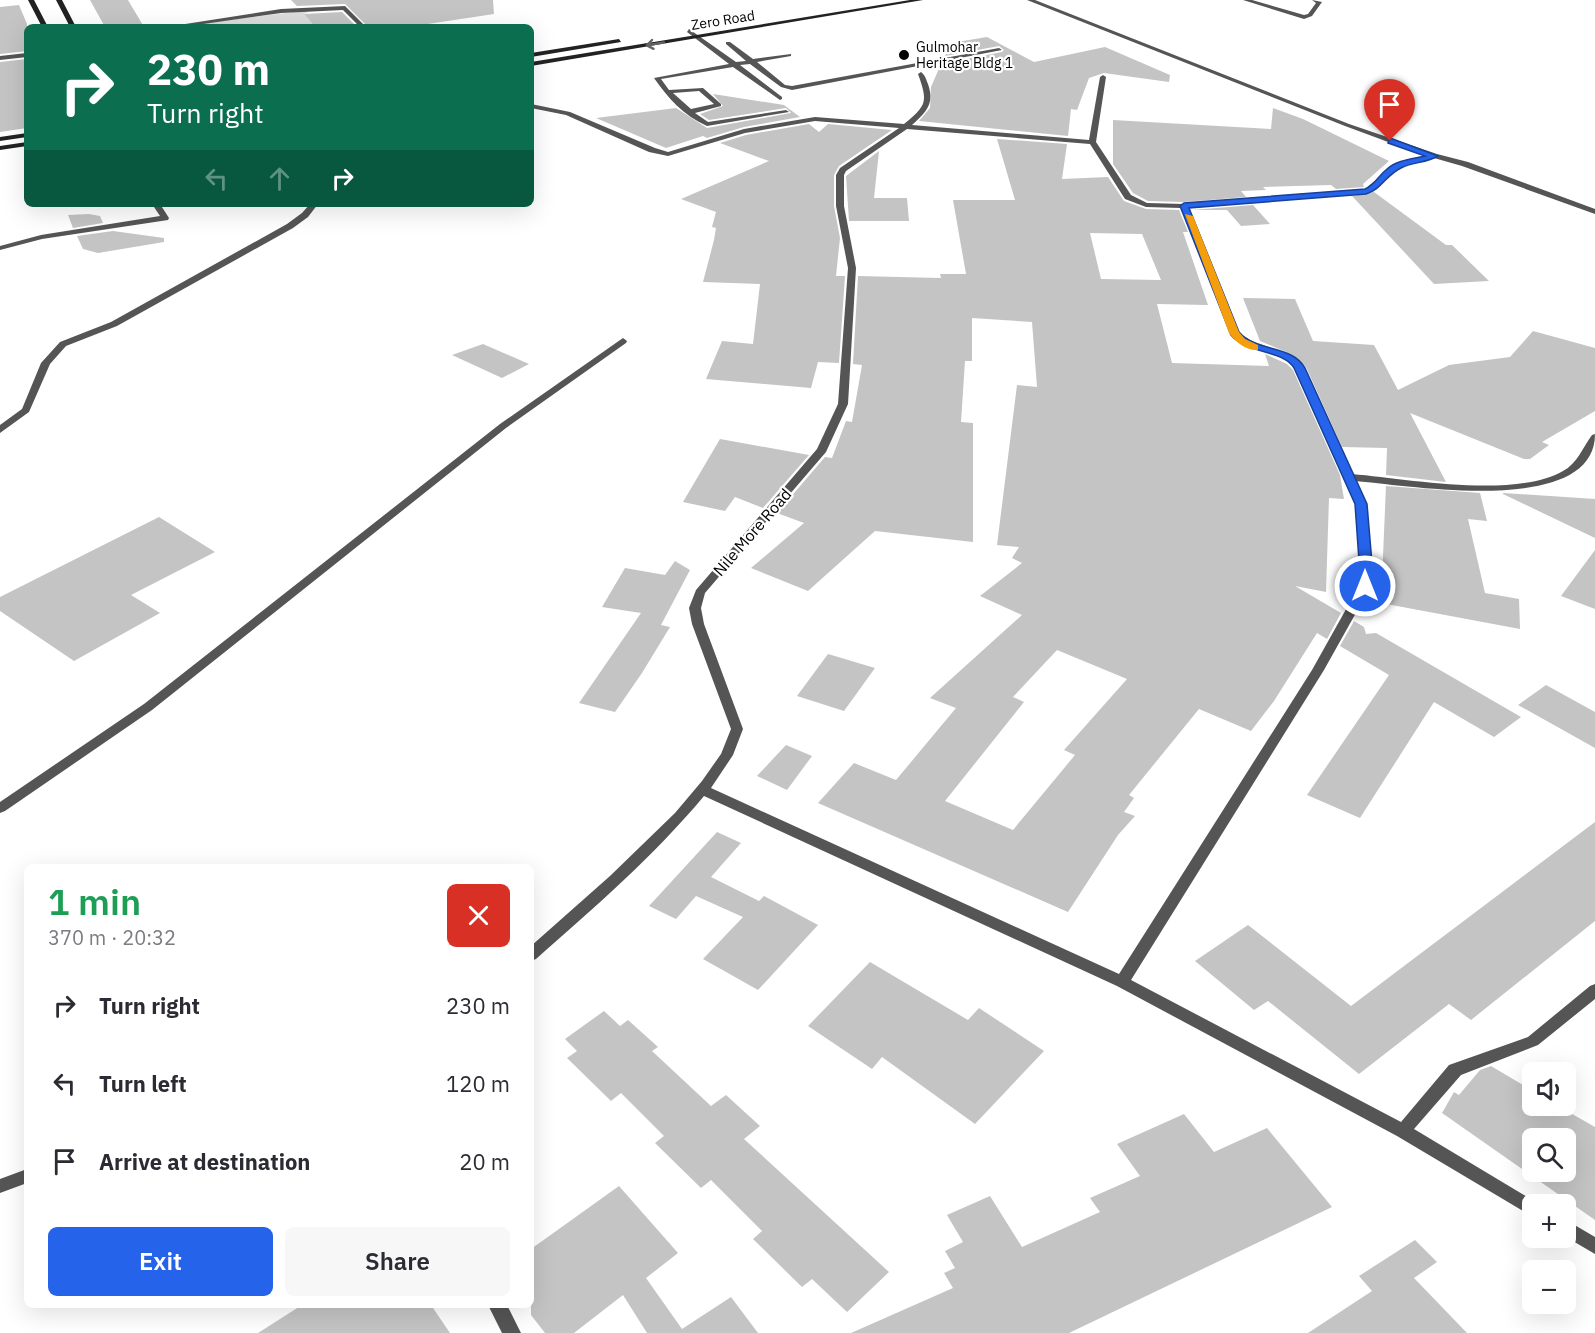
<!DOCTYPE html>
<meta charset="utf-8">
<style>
:root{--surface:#fff;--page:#f7f7f7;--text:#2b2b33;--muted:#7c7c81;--accent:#2563eb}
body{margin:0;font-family:"IBM Plex Sans",sans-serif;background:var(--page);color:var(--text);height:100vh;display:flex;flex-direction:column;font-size:22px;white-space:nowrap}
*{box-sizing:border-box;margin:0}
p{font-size:20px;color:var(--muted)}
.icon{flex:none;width:33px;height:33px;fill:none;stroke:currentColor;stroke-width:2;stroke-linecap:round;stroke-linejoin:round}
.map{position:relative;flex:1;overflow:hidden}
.panel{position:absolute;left:24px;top:864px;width:510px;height:444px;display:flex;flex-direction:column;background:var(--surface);border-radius:9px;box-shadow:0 6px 24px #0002}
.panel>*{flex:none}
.top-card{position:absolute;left:24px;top:24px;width:510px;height:183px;border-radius:9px;box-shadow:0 6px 24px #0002;background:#0b6e4f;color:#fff;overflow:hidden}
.controls{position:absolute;left:1522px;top:1062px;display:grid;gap:12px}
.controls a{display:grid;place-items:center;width:54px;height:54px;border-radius:9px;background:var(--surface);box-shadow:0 6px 24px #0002;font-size:30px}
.pin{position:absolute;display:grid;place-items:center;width:51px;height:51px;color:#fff;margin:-62px -26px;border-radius:50% 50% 50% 0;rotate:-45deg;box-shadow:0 0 6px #0007}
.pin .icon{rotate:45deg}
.me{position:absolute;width:66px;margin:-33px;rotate:0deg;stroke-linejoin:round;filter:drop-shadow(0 0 4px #0008)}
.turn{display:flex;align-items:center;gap:21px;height:126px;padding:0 24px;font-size:27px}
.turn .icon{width:78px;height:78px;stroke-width:2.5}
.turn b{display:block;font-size:42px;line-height:51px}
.lanes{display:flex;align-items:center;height:57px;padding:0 24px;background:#0003;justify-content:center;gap:30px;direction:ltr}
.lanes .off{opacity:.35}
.round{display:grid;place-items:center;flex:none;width:63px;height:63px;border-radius:9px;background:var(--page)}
.head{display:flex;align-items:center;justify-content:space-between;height:102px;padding:0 24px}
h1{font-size:36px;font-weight:600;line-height:45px;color:#1e9e55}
.action{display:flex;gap:12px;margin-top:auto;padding:12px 24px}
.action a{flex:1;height:69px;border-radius:9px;background:var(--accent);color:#fff;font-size:24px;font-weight:600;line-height:69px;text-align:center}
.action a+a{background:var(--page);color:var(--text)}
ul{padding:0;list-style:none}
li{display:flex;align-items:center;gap:18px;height:78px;padding:0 24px}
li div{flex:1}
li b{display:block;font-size:22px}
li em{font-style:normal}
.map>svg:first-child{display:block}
.green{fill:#dcdcdc}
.building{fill:#c4c4c4;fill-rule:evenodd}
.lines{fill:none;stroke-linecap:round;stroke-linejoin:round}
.street{fill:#555;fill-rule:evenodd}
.secondary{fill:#222;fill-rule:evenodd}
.oneway{stroke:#646464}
.route{fill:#2563eb;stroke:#184099;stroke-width:1.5}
.slow{fill:#f59e0b}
.poi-dot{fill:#000;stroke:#fff;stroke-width:2}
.labels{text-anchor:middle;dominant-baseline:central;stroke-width:4.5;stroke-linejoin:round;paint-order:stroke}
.far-street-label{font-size:14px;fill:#000;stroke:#fff}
.far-poi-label{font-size:14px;fill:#000;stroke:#fff;text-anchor:start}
.street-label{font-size:16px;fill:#000;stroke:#fff}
</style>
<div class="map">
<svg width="1595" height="1333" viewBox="0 0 1595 1333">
<rect width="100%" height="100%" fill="#fff"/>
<path class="green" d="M 312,10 L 304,14 L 315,27 L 203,27 L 201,23 Z"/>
<path class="building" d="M 90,0 L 128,0 L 144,27 L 105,27 Z
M 291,0 L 493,0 L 494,14 L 408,27 L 368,27 L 345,4 L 297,6 Z
M 19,5 L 27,24 L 27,51 L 0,54 L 0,7 Z
M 342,12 L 357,27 L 315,27 L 304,14 Z
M 987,37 L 1034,62 L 1105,47 L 1170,75 L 1169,82 L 1104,73 L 1089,78 L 1077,110 L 1071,109 L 1068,136 L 919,121 L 930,108 L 931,87 L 941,64 L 1002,52 L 1004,50 L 999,46 L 945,56 L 951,43 Z
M 27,59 L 27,128 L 0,132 L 0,62 Z
M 713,94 L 784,105 L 800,117 L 744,127 L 707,138 L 703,136 L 666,148 L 596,118 L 676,108 L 707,128 L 791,113 L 786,108 L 709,120 L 700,114 L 723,106 Z
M 1273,108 L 1303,119 L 1389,161 L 1363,184 L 1364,187 L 1336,189 L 1331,185 L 1263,187 L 1266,190 L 1241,191 L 1246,197 L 1184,202 L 1148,201 L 1133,193 L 1113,164 L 1113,120 L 1271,129 Z
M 809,124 L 819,132 L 828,124 L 892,130 L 839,166 L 834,175 L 834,206 L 840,238 L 836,276 L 845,276 L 839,363 L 818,362 L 811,388 L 706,379 L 722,341 L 753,344 L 760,284 L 703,282 L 714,240 L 716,228 L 712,227 L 716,212 L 681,199 L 769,161 L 720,143 L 746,135 Z
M 997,139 L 1067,144 L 1062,179 L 1108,177 L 1124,201 L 1146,209 L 1179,210 L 1188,232 L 1183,232 L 1208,305 L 1157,304 L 1172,363 L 1269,366 L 1265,354 L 1287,364 L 1293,370 L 1340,475 L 1344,499 L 1329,498 L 1326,592 L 1295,586 L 1341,613 L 1327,639 L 1317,633 L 1274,701 L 1251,731 L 1199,709 L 1129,795 L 1134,798 L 1124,812 L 1135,816 L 1118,835 L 1068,912 L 818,803 L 854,763 L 896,780 L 956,708 L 930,698 L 1022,615 L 980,596 L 1022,563 L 1012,558 L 1019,547 L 997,545 L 1017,385 L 1037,387 L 1032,322 L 972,318 L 972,361 L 965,361 L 961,422 L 973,423 L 973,542 L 875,531 L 808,591 L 751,568 L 804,523 L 777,513 L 825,457 L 832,458 L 846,421 L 852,422 L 862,365 L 853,364 L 858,276 L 941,278 L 940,274 L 966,274 L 953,200 L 1015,200 ZM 1090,233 L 1142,234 L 1161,280 L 1101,279 ZM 1057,650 L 1127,679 L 1064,750 L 1075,755 L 1013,830 L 945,801 L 1024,702 L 1013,697 Z
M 879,151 L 874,198 L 907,198 L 909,221 L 849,221 L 846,176 Z
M 1374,192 L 1446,245 L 1452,245 L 1489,281 L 1434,284 L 1352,196 Z
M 1253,205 L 1270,224 L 1241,226 L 1227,210 L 1192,210 Z
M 89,214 L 100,216 L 103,223 L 73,228 L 68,215 Z
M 113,231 L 164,238 L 164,242 L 98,253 L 83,249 L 77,236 Z
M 1243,298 L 1295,299 L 1313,341 L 1374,345 L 1398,390 L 1449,365 L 1510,357 L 1533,331 L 1595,348 L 1595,411 L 1542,442 L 1549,445 L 1530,459 L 1524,459 L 1410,413 L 1446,482 L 1386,475 L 1387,448 L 1342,447 L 1306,367 L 1291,354 L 1260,341 Z
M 483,344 L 529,364 L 502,378 L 452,355 Z
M 720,439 L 809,455 L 763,508 L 735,497 L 725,511 L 683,502 Z
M 1386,486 L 1480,493 L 1487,521 L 1468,519 L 1485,593 L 1519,599 L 1520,629 L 1381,603 Z
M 1503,493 L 1595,499 L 1595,538 L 1503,494 Z
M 159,517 L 215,552 L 131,595 L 160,613 L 74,661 L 0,611 L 0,597 Z
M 1595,550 L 1595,609 L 1561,596 Z
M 675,561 L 690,570 L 661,625 L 670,627 L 642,673 L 615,712 L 579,703 L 641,613 L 602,607 L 625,568 L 665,575 Z
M 1354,621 L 1364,627 L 1366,634 L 1376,633 L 1521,717 L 1494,737 L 1434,702 L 1360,818 L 1307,795 L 1389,675 L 1340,646 Z
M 828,654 L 875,668 L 844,711 L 797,696 Z
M 1546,685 L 1595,712 L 1595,748 L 1518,705 Z
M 786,745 L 812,756 L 787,790 L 757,776 Z
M 1595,822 L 1595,921 L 1471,1020 L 1449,1004 L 1359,1074 L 1268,1001 L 1254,1010 L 1195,961 L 1248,925 L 1351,1006 Z
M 717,832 L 741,843 L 711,877 L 759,901 L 764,896 L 818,925 L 758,990 L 703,959 L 743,917 L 696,896 L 676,919 L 649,906 Z
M 870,962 L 968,1020 L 979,1008 L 1044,1051 L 975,1124 L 882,1057 L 872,1069 L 808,1026 Z
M 604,1011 L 620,1026 L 628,1020 L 658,1047 L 652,1051 L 711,1106 L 726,1095 L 760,1126 L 744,1139 L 889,1272 L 847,1312 L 812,1279 L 802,1287 L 753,1239 L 762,1231 L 711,1180 L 701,1188 L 655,1143 L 664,1136 L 621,1093 L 611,1101 L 567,1058 L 577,1051 L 565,1039 Z
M 1491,1066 L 1533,1091 L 1533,1106 L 1558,1106 L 1595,1127 L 1595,1220 L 1442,1113 L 1454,1092 L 1459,1095 L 1480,1070 ZM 1533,1138 L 1566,1138 L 1566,1172 L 1533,1172 Z
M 1184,1114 L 1214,1152 L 1267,1128 L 1332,1207 L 1069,1333 L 851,1333 L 953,1288 L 944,1273 L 955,1268 L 945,1251 L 963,1242 L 947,1215 L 990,1196 L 1022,1247 L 1100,1212 L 1090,1198 L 1140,1176 L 1117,1144 Z
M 619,1186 L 678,1253 L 646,1278 L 682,1329 L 731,1297 L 758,1333 L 647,1333 L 623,1295 L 574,1333 L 545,1333 L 531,1315 L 531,1249 Z
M 1415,1240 L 1437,1262 L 1414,1278 L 1467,1333 L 1308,1333 L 1372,1291 L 1359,1276 Z
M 302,1305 L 431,1305 L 450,1333 L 258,1333 Z"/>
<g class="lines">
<path class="street" d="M 1027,0 L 1035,0 L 1349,124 L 1437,154 L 1468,162 L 1595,209 L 1595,214 L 1462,166 L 1434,158 L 1400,167 L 1391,174 L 1375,189 L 1366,193 L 1189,208 L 1238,332 C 1258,349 1287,346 1304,368 L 1352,474 C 1408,479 1514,499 1563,471 C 1577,464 1583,447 1592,435 L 1595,434 C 1595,518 1407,485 1355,481 L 1366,504 L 1372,575 L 1371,586 L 1324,670 L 1131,980 L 1401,1122 L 1449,1065 L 1528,1037 L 1590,986 L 1595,984 L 1595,999 L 1538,1045 L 1461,1075 L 1414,1129 L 1539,1204 L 1533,1204 L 1533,1217 L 1397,1136 L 1117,986 L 704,796 C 654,856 595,907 536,959 L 531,961 L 531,946 L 610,876 L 675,813 L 702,781 L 721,754 L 731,729 L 692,624 L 689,608 L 696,590 L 817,449 L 838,404 L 848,268 L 836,206 L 836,175 L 840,168 L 899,128 L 815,121 L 745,133 L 668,156 L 649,152 L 566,115 L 531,108 L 531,104 L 570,112 L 655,148 L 668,152 L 744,129 L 815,117 L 904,124 C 927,105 928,102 918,74 L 921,72 C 925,75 926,79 928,84 C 935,104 926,112 912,125 L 1089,140 L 1100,77 L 1103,75 L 1106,77 L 1096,142 L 1131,195 L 1147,203 L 1184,204 L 1365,189 L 1395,164 L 1426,156 L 1345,126 ZM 907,129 L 1090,144 L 1125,199 L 1146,207 L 1181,208 L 1230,333 C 1247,353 1278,348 1295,369 L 1356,504 L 1360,575 L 1359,586 L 1312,670 L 1119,974 L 711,788 L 733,755 L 743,729 L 704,624 L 701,608 L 705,593 L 826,452 L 848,404 L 856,268 L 844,206 L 844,175 L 846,171 Z
M 1243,0 L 1252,0 L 1304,15 L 1308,14 L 1316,3 L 1312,0 L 1322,2 L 1312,16 L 1304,19 Z
M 345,6 L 366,27 L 360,27 L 343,10 L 281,13 L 182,27 L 166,27 L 281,9 Z
M 689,29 L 736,62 L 746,61 L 726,44 L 726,42 L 730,42 L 753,59 L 791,54 L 791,56 L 757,62 L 785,85 L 792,86 L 999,48 L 1002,50 L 792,90 L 781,87 L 750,64 L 740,65 L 782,97 L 782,99 L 780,100 L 733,67 L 661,79 L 669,90 L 703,88 L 721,104 L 721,106 L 695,113 L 708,122 L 786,110 L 789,112 L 707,126 C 684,116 667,97 654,78 L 729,64 L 687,32 ZM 699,91 L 714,104 L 691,109 L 673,93 Z
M 27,53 L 27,57 L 0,60 L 0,56 Z
M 152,204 L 160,204 L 169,218 L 168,220 L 42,239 L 0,250 L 0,246 L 41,235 L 160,216 Z
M 310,204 L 318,204 L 308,217 L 293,228 L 117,326 L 66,346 L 50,364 L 29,412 L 0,433 L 0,425 L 22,409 L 41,363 L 60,342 L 111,322 L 287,224 L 302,213 Z
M 623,338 L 627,341 L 626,343 L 506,428 L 152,710 L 5,811 L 0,813 L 0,802 L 144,704 L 500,424 Z
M 27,1169 L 27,1183 L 0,1193 L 0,1179 Z
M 1566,1220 L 1595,1237 L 1595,1254 L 1566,1237 Z
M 488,1305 L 507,1305 L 521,1333 L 502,1333 Z"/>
<path class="secondary" d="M 28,0 L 34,0 L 48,27 L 42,27 Z
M 56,0 L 62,0 L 76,27 L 70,27 Z
M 910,0 L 923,0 L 531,66 L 531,62 Z
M 619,39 L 621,42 L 531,57 L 531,53 Z
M 27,133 L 27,137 L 0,141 L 0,137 Z
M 27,142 L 27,146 L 0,150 L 0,146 Z"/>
</g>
<defs><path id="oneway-shaft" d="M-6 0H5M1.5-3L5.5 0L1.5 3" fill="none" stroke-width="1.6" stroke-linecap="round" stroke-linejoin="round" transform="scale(1.5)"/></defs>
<use class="oneway" href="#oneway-shaft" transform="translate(655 44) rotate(170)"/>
<path class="route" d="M 1390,138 L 1438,156 C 1427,163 1412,162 1401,168 C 1386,175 1382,189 1366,194 L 1189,208 L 1239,332 C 1257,353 1291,344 1305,368 L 1367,504 L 1373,575 L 1371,586 L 1365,589 L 1358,586 L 1360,575 L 1355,504 L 1294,368 C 1284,350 1247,354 1231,335 L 1180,206 L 1184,203 L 1365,189 C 1376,184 1378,176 1387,169 C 1397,160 1412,159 1425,156 L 1388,143 Z"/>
<path class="slow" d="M 1185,214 L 1193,216 L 1239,332 L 1245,339 L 1258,345 L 1258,350 C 1246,351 1236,342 1229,333 Z"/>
<circle class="poi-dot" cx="904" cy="55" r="6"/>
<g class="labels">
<g class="far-street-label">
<text transform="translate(723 20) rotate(-9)">Zero Road</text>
</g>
<g class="far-poi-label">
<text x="916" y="47">Gulmohar<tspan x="916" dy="16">Heritage Bldg 1</tspan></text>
</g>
<g class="street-label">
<text transform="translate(752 532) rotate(-49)">Nile More Road</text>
</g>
</g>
</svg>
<div class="controls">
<a><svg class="icon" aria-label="sound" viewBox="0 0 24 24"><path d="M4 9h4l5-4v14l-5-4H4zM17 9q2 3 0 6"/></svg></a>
<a><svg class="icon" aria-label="search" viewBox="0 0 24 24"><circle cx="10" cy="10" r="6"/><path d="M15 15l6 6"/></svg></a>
<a>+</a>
<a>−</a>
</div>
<div class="pin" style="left:1390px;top:141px;background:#d93025"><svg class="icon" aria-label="arrive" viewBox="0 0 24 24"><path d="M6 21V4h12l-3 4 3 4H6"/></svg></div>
<svg class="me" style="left:1365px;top:586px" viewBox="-20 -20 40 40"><circle r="17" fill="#2563eb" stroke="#fff" stroke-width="3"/><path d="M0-11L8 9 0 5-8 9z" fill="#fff"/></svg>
<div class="top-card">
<div class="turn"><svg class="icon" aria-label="right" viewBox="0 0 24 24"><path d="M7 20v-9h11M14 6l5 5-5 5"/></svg><div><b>230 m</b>Turn right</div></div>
<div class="lanes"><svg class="icon off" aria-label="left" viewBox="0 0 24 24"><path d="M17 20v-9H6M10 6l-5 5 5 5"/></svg><svg class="icon off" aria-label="ahead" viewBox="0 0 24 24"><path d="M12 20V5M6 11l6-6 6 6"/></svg><svg class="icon" aria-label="right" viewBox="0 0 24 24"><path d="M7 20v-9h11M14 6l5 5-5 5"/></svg></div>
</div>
<section class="panel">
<div class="head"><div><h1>1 min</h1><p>370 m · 20:32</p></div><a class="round" style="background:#d93025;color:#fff"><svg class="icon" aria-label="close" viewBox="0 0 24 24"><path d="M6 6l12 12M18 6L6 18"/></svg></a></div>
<ul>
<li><svg class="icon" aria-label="right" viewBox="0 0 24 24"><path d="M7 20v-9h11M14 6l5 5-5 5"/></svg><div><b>Turn right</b></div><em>230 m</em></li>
<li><svg class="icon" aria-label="left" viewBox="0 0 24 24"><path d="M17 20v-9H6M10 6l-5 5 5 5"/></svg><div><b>Turn left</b></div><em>120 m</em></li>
<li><svg class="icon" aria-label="arrive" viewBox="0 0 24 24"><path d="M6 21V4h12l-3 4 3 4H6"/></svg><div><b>Arrive at destination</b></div><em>20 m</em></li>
</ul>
<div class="action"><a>Exit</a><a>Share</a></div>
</section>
</div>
